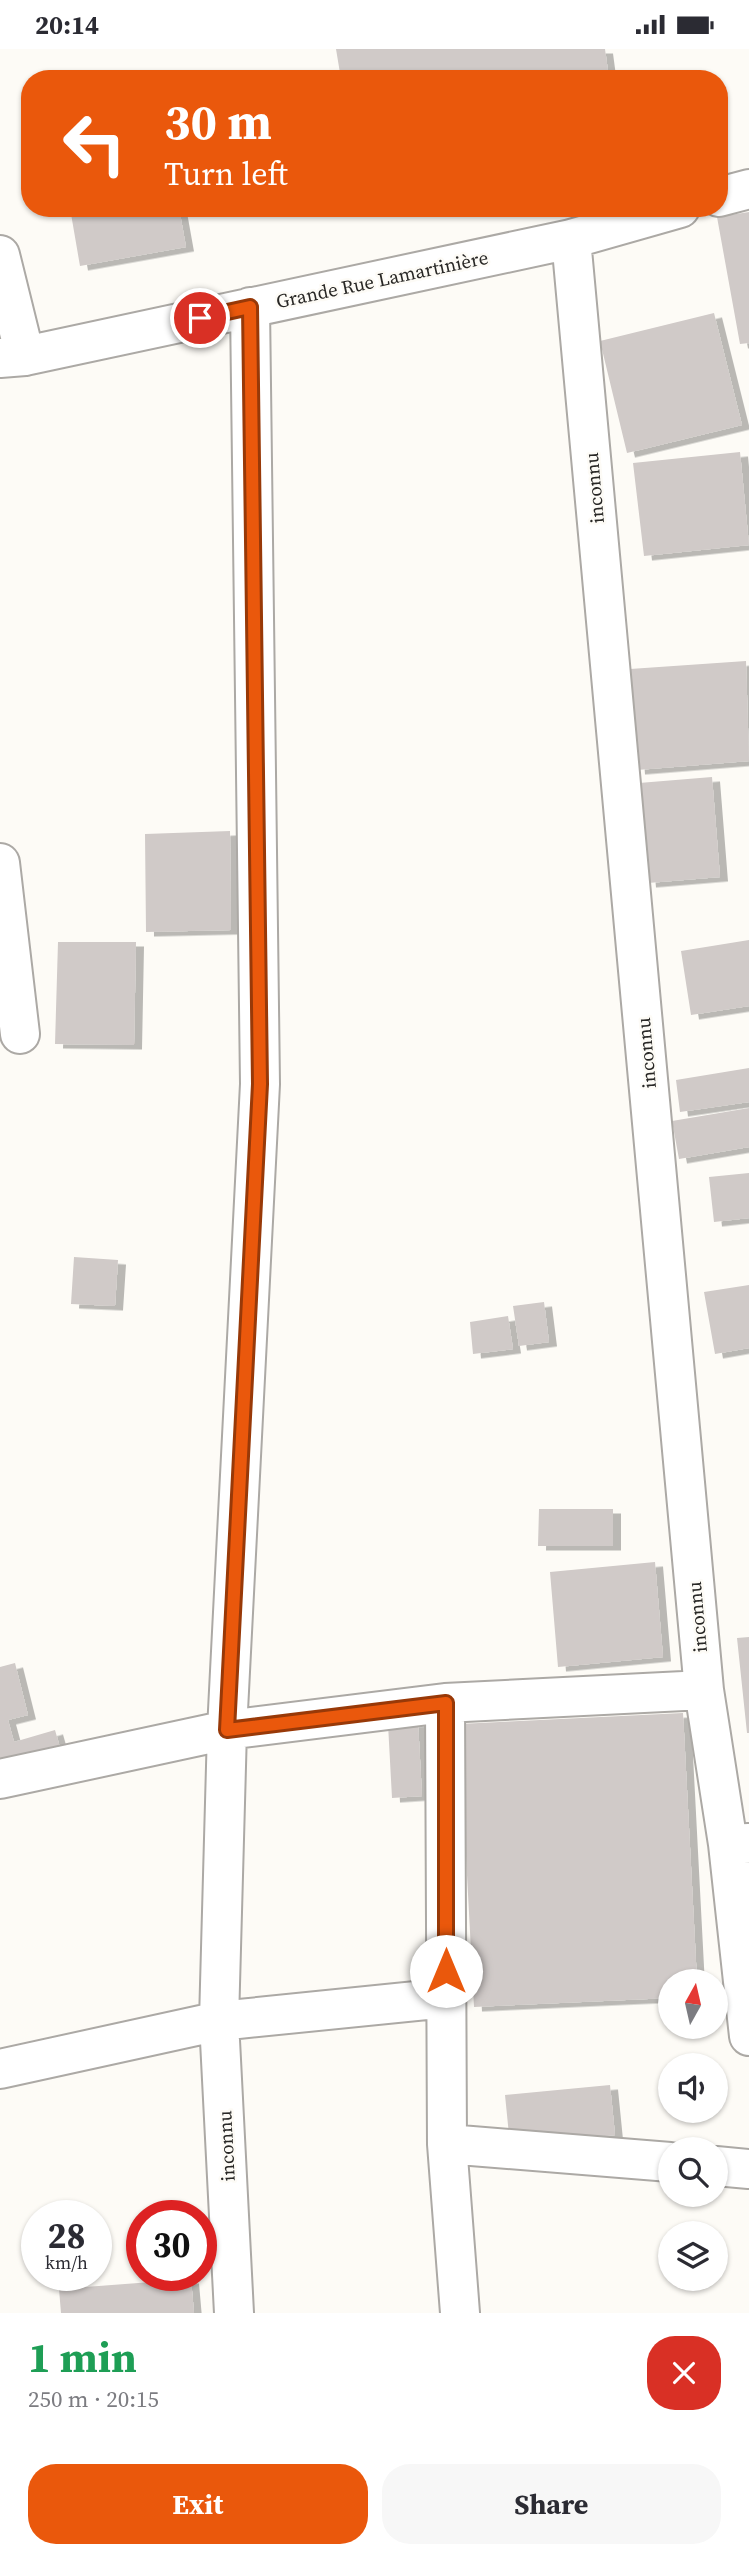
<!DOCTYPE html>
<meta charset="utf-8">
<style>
:root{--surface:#fff;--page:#f7f7f7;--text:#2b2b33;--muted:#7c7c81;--accent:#ea580c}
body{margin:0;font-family:"Source Serif 4",serif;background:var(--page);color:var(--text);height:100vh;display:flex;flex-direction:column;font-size:26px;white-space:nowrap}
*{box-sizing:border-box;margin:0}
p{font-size:23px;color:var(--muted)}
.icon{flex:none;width:38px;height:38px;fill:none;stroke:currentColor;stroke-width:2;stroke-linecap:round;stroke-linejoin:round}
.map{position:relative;height:2264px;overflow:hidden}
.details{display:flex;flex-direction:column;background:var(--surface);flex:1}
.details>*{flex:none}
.top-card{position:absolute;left:21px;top:21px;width:707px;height:147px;border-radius:28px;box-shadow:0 2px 5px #0004;background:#ea580c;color:#fff;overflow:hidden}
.needle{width:46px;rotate:8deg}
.buttons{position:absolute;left:658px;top:1920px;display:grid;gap:14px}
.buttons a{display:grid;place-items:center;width:70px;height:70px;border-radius:50%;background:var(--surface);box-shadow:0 2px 5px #0004;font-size:35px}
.speed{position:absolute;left:21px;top:2151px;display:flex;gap:14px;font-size:35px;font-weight:700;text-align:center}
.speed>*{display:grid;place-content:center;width:91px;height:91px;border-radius:50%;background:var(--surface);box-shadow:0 2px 5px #0004;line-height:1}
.speed small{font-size:18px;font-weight:400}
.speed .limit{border:10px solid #d22;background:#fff;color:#111}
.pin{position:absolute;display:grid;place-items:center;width:60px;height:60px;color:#fff;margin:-30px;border:4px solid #fff;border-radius:50%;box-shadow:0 2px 7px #0007}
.me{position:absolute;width:77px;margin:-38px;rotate:0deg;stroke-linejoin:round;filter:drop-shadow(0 0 5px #0008)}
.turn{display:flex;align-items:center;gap:24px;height:147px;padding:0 28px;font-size:32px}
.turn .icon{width:91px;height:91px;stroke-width:2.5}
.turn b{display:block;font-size:49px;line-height:60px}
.round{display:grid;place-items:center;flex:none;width:74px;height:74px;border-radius:28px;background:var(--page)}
.summary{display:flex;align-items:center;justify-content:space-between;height:119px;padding:0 28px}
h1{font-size:42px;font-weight:700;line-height:52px;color:#1e9e55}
.action{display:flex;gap:14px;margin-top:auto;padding:14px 28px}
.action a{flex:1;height:80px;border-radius:28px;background:var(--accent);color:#fff;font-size:28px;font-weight:700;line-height:80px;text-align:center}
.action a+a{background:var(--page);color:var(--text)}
.status{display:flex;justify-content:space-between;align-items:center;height:49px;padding:0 35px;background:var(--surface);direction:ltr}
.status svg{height:19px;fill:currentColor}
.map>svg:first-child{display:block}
.building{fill:#d0cac8;filter:url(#shadow)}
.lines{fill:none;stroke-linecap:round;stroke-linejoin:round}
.minor-casing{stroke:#aca9a5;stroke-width:42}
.minor{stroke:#fff;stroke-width:38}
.route-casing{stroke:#983908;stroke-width:18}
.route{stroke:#ea580c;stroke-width:12}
.labels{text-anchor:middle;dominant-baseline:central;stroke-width:5;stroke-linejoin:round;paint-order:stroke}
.street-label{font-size:19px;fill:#282725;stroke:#fdfbf6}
</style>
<div class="status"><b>20:14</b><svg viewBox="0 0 49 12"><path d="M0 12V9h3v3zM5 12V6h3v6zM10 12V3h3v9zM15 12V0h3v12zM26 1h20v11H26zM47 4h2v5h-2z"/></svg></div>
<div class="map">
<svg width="749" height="2264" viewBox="0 0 749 2264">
<defs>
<filter id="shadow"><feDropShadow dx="8" dy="4.5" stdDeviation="0" flood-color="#0004"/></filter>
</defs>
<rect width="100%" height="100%" fill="#fdfbf6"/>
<path class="building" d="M 336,0 L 605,0 L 609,30 L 341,30 Z
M 70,159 L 179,159 L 186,198 L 80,217 Z
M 749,163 L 749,294 L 740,295 L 717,168 Z
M 714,264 L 742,376 L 627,404 L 600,292 Z
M 740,403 L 749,496 L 644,507 L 633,414 Z
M 746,612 L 749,712 L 637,721 L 630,620 Z
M 712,728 L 720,828 L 648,834 L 639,734 Z
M 230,782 L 231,881 L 146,883 L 145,785 Z
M 749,891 L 749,957 L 691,966 L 681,902 Z
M 58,893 L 136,893 L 134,996 L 55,995 Z
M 749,1019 L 749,1053 L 680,1063 L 676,1031 Z
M 749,1059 L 749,1098 L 679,1110 L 672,1072 Z
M 749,1124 L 749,1169 L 714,1173 L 709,1128 Z
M 74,1208 L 118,1211 L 115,1257 L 71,1255 Z
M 749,1236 L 749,1299 L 715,1305 L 704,1243 Z
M 544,1253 L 549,1293 L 519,1297 L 513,1257 Z
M 508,1267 L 513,1300 L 473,1305 L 470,1273 Z
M 539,1460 L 613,1460 L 613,1497 L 538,1497 Z
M 655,1513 L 663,1608 L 558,1618 L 550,1523 Z
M 749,1588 L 749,1684 L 747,1684 L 737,1589 Z
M 15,1614 L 28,1666 L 8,1671 L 14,1693 L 55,1681 L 61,1702 L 0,1719 L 0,1618 Z
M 683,1664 L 697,1932 L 670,1932 L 670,1949 L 474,1958 L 459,1675 Z
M 418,1673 L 422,1747 L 392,1749 L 388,1675 Z
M 610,2036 L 615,2086 L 510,2096 L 505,2046 Z
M 201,2165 L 205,2165 L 209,2201 L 201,2202 Z
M 191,2230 L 194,2264 L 61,2264 L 59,2240 Z"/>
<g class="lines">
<defs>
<path id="minor" d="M 719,148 L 749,140
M 571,190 L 704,1641 L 728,1795 L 749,1794
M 0,206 L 25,307
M 250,258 L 260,1035 L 227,1681 L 445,1654 L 704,1641
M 0,309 L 25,307 L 571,190 L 680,159
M 0,814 L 20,985
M 445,1654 L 447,2095 L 460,2264
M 0,1730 L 227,1681 L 219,1972 L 234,2264
M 728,1795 L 749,1987
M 0,2020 L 219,1972 L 446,1949
M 447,2095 L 670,2113
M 716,2117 L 749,2120"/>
</defs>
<use href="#minor" class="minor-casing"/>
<use href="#minor" class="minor"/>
</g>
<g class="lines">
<defs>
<path id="route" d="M 200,269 L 250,258 L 260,1035 L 227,1681 L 446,1654 L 446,1922"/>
</defs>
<use href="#route" class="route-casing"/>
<use href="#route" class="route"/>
</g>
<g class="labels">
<g class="street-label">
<text transform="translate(382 230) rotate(-12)">Grande Rue Lamartinière</text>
<text transform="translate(594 439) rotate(-95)">inconnu</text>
<text transform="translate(646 1004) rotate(-95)">inconnu</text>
<text transform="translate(697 1568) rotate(-95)">inconnu</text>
<text transform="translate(226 2097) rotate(-93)">inconnu</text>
</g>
</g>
</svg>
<div class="buttons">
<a><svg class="needle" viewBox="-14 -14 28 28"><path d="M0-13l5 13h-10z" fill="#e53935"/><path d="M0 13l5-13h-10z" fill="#7c7c81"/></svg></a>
<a><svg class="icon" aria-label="sound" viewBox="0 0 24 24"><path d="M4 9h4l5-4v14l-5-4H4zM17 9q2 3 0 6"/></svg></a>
<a><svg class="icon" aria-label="search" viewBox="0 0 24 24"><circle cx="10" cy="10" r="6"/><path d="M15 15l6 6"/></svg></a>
<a><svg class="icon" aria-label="layers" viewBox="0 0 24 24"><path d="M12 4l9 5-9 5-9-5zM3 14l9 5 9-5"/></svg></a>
</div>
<div class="speed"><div>28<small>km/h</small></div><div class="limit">30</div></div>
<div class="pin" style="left:200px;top:269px;background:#d93025"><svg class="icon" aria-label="arrive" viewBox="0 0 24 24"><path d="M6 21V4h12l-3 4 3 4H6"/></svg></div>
<svg class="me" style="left:446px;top:1922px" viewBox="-20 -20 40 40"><circle r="19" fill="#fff"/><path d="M0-13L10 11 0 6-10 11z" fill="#ea580c"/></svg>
<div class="top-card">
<div class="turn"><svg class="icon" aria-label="left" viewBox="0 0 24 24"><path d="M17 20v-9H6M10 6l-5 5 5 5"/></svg><div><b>30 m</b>Turn left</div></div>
</div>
</div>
<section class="details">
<div class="summary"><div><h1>1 min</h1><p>250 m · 20:15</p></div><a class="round" style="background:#d93025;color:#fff"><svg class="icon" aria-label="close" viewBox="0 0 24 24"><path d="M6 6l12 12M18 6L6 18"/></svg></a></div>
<div class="action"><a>Exit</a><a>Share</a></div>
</section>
